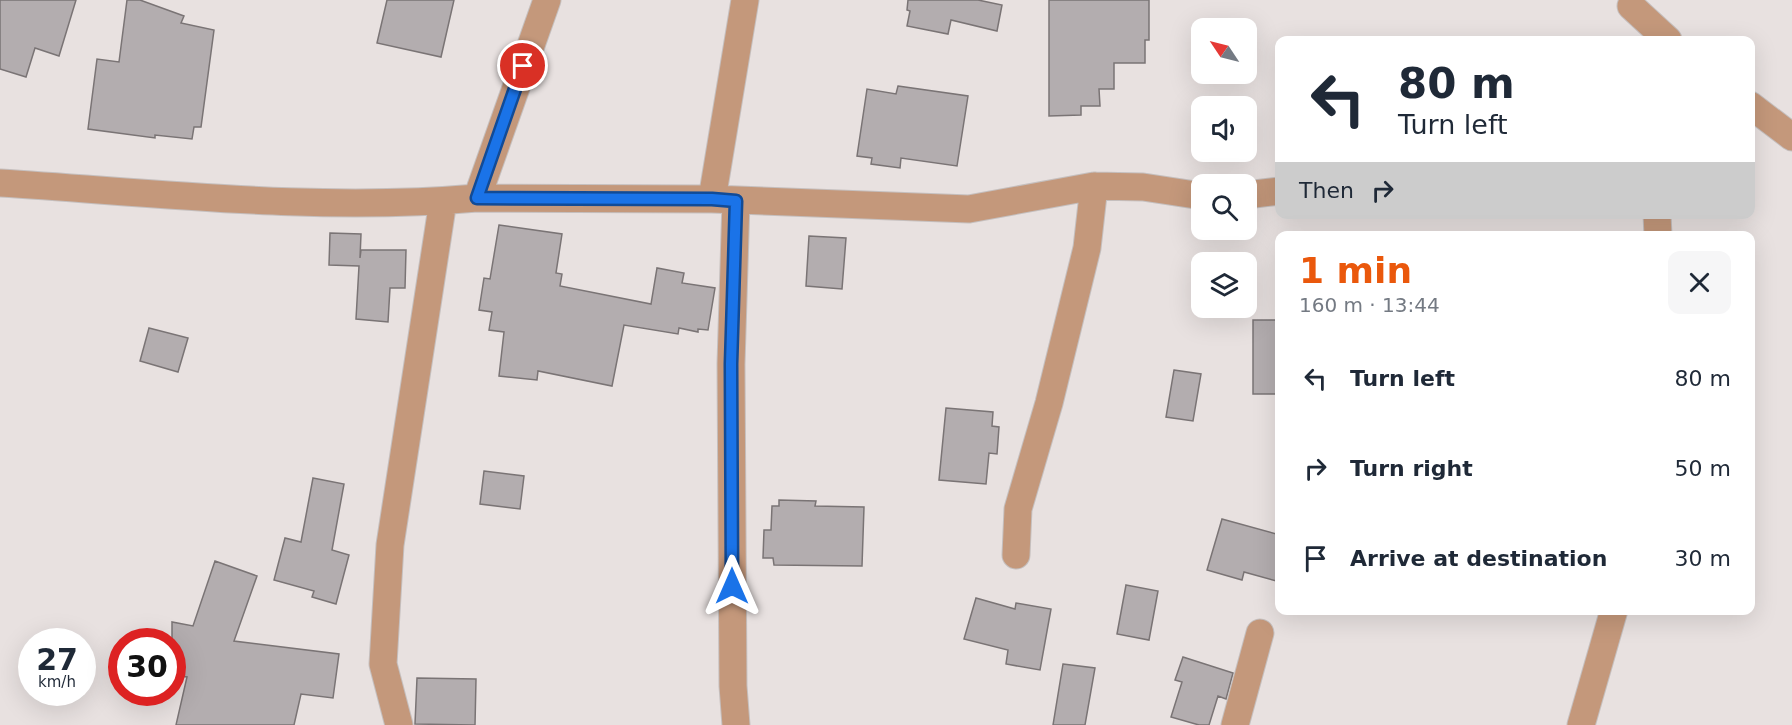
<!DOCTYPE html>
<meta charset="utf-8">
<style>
:root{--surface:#fff;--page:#f6f6f7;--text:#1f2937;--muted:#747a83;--accent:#ea580c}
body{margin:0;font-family:"DejaVu Sans",sans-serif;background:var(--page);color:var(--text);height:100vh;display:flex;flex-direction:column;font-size:22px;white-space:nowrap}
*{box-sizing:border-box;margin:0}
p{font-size:20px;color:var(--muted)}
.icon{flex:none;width:33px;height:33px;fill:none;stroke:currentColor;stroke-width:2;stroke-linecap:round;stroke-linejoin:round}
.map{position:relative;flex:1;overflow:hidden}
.side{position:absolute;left:1275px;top:231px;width:480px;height:384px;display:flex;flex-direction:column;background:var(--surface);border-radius:12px;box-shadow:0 6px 24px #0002}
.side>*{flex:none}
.top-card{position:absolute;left:1275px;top:36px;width:480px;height:183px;border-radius:12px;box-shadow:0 6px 24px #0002;background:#fff;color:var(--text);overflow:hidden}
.needle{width:39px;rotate:305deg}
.controls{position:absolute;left:1191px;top:18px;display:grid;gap:12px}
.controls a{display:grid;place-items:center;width:66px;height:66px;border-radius:12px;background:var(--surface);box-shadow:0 6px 24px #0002;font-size:30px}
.speed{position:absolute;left:18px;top:628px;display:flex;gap:12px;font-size:30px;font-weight:700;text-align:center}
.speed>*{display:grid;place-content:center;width:78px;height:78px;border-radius:50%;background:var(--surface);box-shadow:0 6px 24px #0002;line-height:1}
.speed small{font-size:15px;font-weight:400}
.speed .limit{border:9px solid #d22;background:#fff;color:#111}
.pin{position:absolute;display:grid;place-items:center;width:51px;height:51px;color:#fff;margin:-26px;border:3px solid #fff;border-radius:50%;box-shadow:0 2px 6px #0007}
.me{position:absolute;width:66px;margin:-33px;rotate:0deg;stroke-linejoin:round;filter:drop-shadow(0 0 4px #0008)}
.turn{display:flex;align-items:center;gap:21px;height:126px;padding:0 24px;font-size:27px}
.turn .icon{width:78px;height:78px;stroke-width:2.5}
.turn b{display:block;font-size:42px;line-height:51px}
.then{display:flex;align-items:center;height:57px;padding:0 24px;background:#0003;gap:12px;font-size:22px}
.round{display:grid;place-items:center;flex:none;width:63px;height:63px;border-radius:12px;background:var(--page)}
.summary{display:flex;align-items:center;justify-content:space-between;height:102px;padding:0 24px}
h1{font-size:36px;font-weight:800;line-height:45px;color:var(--accent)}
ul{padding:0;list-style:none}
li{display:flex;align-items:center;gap:18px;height:90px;padding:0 24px}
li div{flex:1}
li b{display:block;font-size:22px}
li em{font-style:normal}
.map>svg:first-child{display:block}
.building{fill:#b3adaf;stroke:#7a7475;stroke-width:1.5}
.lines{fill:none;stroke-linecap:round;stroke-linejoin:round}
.minor-casing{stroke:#c5bfbe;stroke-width:29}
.minor{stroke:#c4987b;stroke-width:27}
.route-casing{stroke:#114b97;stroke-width:15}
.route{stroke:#1a73e8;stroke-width:10}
</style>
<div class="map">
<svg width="1792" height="725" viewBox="0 0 1792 725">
<rect width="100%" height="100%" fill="#e8e1e0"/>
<path class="building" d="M 0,0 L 76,0 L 59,56 L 35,48 L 26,77 L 0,69 Z
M 127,0 L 140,0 L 184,16 L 181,23 L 214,30 L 201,127 L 194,127 L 192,139 L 155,135 L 155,138 L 88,129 L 97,59 L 119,62 Z
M 387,0 L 454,0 L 441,57 L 377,43 Z
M 908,0 L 978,0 L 1002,5 L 997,31 L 951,20 L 948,34 L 907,26 L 910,11 L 907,10 Z
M 1049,0 L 1149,0 L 1149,40 L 1145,40 L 1145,63 L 1114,63 L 1114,89 L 1099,89 L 1100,106 L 1081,106 L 1081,115 L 1049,116 Z
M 898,86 L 968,96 L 957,166 L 901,158 L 900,168 L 871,164 L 872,158 L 857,156 L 867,89 L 896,94 Z
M 499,225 L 562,234 L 556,273 L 562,274 L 560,286 L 651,304 L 657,268 L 684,273 L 682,283 L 715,288 L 708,330 L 698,329 L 698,332 L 679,328 L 678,334 L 624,325 L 612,386 L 538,371 L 537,380 L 499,376 L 504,332 L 489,330 L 492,312 L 479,310 L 484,278 L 490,279 Z
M 330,233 L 361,234 L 360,258 L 361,250 L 406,250 L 405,288 L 390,288 L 388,322 L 356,319 L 359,266 L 329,265 Z
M 809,236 L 846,238 L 842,289 L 806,286 Z
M 1253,320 L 1280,320 L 1280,394 L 1253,394 Z
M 149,328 L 188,338 L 178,372 L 140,361 Z
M 1174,370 L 1201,374 L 1193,421 L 1166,417 Z
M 946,408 L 993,412 L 992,426 L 999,427 L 997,454 L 989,453 L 986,484 L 939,480 Z
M 484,471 L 524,476 L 520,509 L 480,504 Z
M 313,478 L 344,484 L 332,550 L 349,555 L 336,604 L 312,597 L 314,591 L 274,580 L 285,538 L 301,542 Z
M 779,500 L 816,501 L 815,506 L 864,507 L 862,566 L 774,565 L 773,558 L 763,558 L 764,530 L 771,530 L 772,506 L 779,506 Z
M 1222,519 L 1280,535 L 1280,582 L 1244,572 L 1242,580 L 1207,570 Z
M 215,561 L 257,576 L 234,641 L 339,654 L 333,698 L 301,694 L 294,725 L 176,725 L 187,677 L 172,675 L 172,622 L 193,626 Z
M 1126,585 L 1158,591 L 1149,640 L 1117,634 Z
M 976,598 L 1015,609 L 1016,603 L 1051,609 L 1040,670 L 1006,664 L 1008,650 L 964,639 Z
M 1183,657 L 1233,673 L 1226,699 L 1218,696 L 1209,725 L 1199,725 L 1171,717 L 1182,682 L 1175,680 Z
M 1063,664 L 1095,668 L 1085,725 L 1053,725 Z
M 417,678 L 476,679 L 475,725 L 415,724 Z"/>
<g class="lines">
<defs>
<path id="minor" d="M 1631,6 L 1668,40
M 1750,105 L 1792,137
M 0,183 C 159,193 318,212 477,198 L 712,199 L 969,209 L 1094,186 L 1143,187 L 1202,196
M 1246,195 L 1280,191
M 477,198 L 547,0
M 712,199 L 745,0
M 736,201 L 731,364 L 733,686 L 736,725
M 1657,214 L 1658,236
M 1016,555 L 1018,509 L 1049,403 L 1087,248 L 1094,186
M 399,725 L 383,664 L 390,545 L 443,201
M 1235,725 L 1260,633
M 1581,725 L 1614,610"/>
</defs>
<use href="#minor" class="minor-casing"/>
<use href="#minor" class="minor"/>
</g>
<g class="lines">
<defs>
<path id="route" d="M 523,66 L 477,198 L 712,199 L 736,201 L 731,364 L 732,586"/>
</defs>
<use href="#route" class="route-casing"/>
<use href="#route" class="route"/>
</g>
</svg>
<div class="controls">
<a><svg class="needle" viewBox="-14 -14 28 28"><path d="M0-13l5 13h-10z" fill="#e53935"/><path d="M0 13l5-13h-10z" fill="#747a83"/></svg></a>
<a><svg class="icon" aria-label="sound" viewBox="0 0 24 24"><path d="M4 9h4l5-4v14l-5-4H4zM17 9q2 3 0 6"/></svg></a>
<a><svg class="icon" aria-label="search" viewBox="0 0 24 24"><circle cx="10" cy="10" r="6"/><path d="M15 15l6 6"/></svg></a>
<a><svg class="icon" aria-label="layers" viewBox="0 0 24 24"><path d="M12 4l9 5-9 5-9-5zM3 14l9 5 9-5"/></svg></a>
</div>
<div class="speed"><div>27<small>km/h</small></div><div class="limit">30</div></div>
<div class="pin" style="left:523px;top:66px;background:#d93025"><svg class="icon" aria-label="arrive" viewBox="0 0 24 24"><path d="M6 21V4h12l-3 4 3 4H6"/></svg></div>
<svg class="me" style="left:732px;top:586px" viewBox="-20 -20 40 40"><path d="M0-17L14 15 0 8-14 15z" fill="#1a73e8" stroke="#fff" stroke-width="4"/></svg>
<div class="top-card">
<div class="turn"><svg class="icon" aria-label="left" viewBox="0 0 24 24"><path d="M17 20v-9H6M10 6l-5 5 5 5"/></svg><div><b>80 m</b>Turn left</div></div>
<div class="then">Then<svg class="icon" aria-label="right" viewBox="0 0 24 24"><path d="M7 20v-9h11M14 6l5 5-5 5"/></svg></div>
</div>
<section class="side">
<div class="summary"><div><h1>1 min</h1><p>160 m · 13:44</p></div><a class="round"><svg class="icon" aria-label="close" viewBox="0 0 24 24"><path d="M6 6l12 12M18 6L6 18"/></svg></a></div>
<ul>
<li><svg class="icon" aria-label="left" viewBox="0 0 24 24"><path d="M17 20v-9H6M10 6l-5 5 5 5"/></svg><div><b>Turn left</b></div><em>80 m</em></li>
<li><svg class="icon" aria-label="right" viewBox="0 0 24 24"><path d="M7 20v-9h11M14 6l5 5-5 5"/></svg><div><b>Turn right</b></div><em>50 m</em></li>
<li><svg class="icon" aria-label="arrive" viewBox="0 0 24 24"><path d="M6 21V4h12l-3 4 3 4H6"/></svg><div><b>Arrive at destination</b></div><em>30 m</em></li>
</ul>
</section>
</div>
